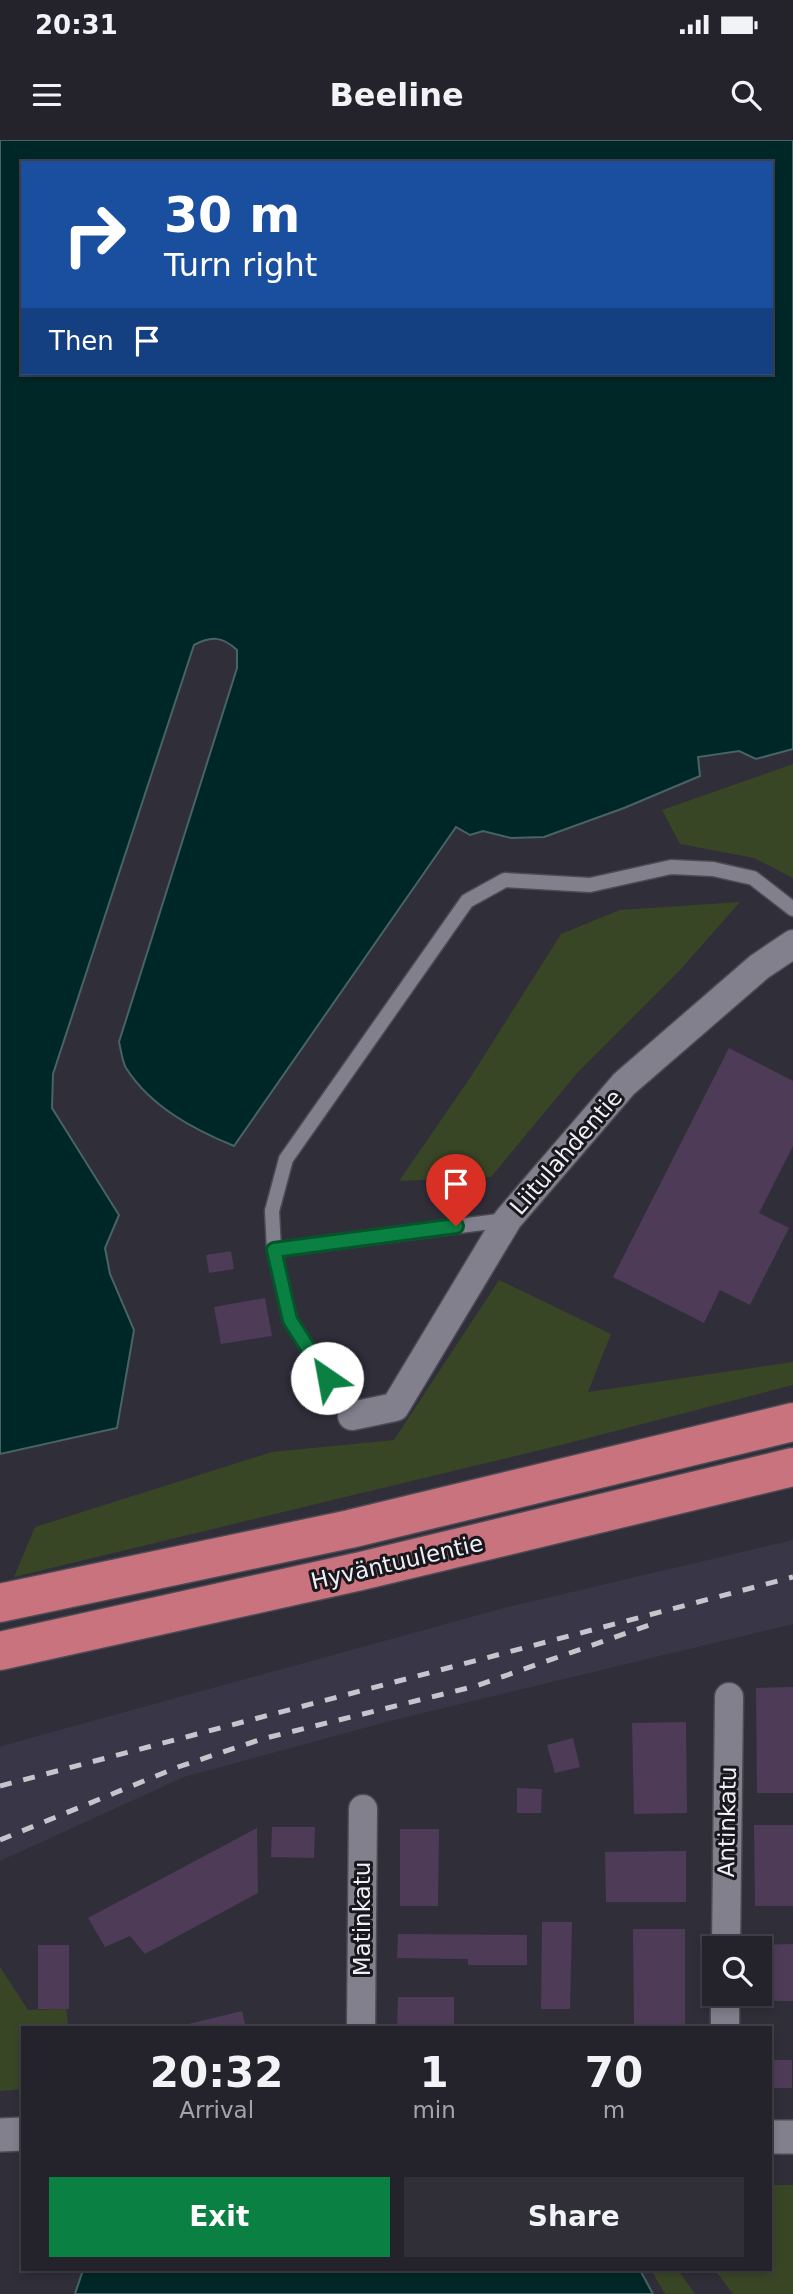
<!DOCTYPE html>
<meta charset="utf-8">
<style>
:root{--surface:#24222b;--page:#302f37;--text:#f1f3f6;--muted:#a3a4a9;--line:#413f47;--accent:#0b8043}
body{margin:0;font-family:"DejaVu Sans",sans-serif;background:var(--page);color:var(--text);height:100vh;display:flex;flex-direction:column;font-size:26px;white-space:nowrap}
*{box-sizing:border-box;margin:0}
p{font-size:23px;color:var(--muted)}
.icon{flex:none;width:38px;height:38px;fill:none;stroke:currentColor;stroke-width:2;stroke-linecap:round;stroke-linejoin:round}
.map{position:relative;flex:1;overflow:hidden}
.details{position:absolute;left:21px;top:1886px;width:751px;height:245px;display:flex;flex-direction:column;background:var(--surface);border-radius:0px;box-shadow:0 4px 10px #0003,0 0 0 2px var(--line)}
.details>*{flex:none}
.guide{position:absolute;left:21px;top:21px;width:752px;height:214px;border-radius:0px;box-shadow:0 4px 10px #0003,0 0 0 2px var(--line);background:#1a4fa0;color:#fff;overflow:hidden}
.fabs{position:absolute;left:702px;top:1796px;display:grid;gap:14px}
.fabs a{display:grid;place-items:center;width:70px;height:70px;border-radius:0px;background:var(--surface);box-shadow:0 4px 10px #0003,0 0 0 2px var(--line);font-size:35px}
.pin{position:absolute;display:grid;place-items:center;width:60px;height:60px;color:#fff;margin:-72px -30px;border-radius:50% 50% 50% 0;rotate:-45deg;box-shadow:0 0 7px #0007}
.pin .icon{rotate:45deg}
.me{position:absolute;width:77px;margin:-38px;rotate:327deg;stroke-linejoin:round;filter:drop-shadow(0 0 5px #0008)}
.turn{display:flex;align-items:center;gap:24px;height:147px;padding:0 28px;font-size:32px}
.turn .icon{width:91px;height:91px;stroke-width:2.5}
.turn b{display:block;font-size:49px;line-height:60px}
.then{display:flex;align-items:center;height:66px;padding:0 28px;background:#0003;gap:14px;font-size:26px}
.eta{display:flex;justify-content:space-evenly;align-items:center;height:119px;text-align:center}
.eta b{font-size:42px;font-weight:700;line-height:49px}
.button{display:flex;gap:14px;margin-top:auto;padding:14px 28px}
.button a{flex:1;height:80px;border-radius:0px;background:var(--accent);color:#fff;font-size:28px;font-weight:700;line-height:80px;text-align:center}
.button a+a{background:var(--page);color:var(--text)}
.status{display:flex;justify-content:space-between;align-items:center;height:49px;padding:0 35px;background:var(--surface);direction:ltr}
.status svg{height:19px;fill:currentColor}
header{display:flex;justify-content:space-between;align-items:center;height:91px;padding:0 28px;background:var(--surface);font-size:32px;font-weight:700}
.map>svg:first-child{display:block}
.built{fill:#393647}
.green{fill:#394626}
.water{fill:#002728;stroke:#486366;stroke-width:2;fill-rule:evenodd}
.building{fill:#4e3b58}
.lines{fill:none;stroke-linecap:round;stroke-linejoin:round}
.service-casing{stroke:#4c4a53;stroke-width:17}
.minor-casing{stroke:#4c4a53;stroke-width:31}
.tertiary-casing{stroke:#4c4a53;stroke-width:36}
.trunk-casing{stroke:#4c4a53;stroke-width:41}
.service{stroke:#82808d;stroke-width:14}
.minor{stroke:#82808d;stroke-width:28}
.tertiary{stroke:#82808d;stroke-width:33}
.trunk{stroke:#c8737e;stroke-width:38}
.rail{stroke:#c6c4cc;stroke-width:5;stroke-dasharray:12 12;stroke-linecap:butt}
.route-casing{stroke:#07532c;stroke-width:18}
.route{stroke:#0b8043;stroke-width:12}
.labels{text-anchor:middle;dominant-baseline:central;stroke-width:6;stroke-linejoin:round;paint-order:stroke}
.street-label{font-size:23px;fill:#f0eef6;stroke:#18171c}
</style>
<div class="status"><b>20:31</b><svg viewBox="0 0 49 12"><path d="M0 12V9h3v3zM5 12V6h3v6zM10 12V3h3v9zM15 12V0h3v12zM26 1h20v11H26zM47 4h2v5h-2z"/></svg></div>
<header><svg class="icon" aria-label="menu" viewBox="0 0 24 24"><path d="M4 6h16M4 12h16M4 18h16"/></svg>Beeline<svg class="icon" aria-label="search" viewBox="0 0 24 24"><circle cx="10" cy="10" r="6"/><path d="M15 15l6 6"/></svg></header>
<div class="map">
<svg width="793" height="2154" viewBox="0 0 793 2154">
<rect width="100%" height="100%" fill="#302e39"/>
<path class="built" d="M 793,1400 L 793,1484 L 390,1581 L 184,1637 L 0,1721 L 0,1607 L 5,1605 L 504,1468 Z"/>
<path class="green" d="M 793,624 L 793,738 L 754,718 L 680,704 L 662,670 Z
M 740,762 L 680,830 L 578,932 L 491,1037 L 399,1041 L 472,935 L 561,794 L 620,770 Z
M 499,1140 L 611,1194 L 588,1252 L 793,1222 L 793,1245 L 565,1304 L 14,1437 L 35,1387 L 272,1312 L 394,1300 Z
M 0,1827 L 28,1870 L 66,1869 L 68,1883 L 72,1888 L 23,1888 L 23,1949 L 0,1951 Z
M 770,2045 L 793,2045 L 793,2154 L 733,2154 L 715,2130 L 770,2130 Z
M 651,2130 L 678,2130 L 695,2154 L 665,2154 Z"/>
<path class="water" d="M 0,0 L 793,0 L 793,609 L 756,619 L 739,611 L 698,617 L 700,636 L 624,668 L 544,697 L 511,698 L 483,691 L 470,695 L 456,687 L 234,1006 C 193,989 151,967 126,928 C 122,921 121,910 119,902 L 237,528 L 237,510 C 222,496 211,496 194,505 L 53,934 L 52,968 L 119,1075 L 105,1108 L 110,1134 L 134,1190 L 117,1288 L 0,1314 ZM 23,23 L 772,23 L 772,233 L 23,233 Z
M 83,2130 L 640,2130 L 653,2154 L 75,2154 Z"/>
<path class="building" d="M 729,908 L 793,941 L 793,1006 L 759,1073 L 789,1088 L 750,1165 L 720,1150 L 704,1183 L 613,1137 Z
M 231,1111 L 234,1129 L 209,1133 L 206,1115 Z
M 265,1158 L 272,1196 L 221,1204 L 214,1167 Z
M 308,1229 L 310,1240 L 291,1243 L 289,1232 Z
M 793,1547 L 793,1653 L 757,1653 L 756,1548 Z
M 686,1582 L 687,1673 L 634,1674 L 632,1583 Z
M 573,1598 L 580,1627 L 555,1633 L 547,1605 Z
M 517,1648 L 542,1649 L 541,1673 L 517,1673 Z
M 754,1685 L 793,1685 L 793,1766 L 755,1766 Z
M 272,1687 L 315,1687 L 314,1718 L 271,1717 Z
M 257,1688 L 258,1753 L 145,1814 L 130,1796 L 105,1807 L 88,1778 Z
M 400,1689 L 439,1689 L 438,1766 L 400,1766 Z
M 686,1711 L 686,1762 L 606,1762 L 605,1712 Z
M 542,1782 L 572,1782 L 570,1869 L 541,1869 Z
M 633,1789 L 685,1789 L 685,1888 L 634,1888 Z
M 398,1794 L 527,1795 L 527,1825 L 468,1825 L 468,1819 L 397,1818 Z
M 793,1804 L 793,1861 L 752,1861 L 752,1853 L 760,1853 L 760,1808 L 752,1808 L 752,1805 Z
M 38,1805 L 69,1805 L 69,1869 L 38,1869 Z
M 398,1857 L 454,1857 L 454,1888 L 397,1888 Z
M 242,1871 L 246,1888 L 176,1888 L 176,1887 Z
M 770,1920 L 792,1920 L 792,1948 L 770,1948 Z"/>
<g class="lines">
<defs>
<path id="service" d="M 274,1110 L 506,1080
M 352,1276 L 290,1180 L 274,1110 L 272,1071 L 286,1019 L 467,761 L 505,740 L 590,745 L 671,727 L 713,729 L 753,738 L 793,769"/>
<path id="minor" d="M 352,1276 L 395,1267 L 508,1079 L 624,944 L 759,827 L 793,804
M 726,1808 L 729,1557
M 361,1888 L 363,1669
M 725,1888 L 725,1853"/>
<path id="tertiary" d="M 0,1995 L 23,1994
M 770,1997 L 793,1997"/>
<path id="trunk" d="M 0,1463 L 350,1389 L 793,1282
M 0,1511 L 361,1431 L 793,1327"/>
</defs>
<use href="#service" class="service-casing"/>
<use href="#minor" class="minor-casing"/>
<use href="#tertiary" class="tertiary-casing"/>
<use href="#trunk" class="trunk-casing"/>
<use href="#service" class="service"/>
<use href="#minor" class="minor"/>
<use href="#tertiary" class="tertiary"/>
<use href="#trunk" class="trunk"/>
<path class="rail" d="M 0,1646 L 793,1437
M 0,1700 L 178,1627 L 262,1599 L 476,1546 L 655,1483"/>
</g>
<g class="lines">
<defs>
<path id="route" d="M 327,1238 L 290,1180 L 274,1110 L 456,1086"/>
</defs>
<use href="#route" class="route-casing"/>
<use href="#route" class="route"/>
</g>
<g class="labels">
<g class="street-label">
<text transform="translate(566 1012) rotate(-49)">Liitulahdentie</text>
<text transform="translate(397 1422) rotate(-13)">Hyväntuulentie</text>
<text transform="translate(727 1682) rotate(-89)">Antinkatu</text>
<text transform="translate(362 1779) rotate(-90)">Matinkatu</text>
</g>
</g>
</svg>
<div class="fabs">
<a><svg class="icon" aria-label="search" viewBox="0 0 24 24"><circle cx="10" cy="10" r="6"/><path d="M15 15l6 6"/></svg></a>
</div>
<div class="pin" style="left:456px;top:1086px;background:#d93025"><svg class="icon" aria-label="arrive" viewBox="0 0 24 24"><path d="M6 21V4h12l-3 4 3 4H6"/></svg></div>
<svg class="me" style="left:327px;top:1238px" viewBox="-20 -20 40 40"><circle r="19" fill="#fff"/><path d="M0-13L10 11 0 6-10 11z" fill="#0b8043"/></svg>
<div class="guide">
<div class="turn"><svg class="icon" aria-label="right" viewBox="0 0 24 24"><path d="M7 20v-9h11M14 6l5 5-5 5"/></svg><div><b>30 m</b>Turn right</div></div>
<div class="then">Then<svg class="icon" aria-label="arrive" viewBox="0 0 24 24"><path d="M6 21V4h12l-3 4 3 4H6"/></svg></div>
</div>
<section class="details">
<div class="eta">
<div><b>20:32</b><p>Arrival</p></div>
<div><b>1</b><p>min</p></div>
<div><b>70</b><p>m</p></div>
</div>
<div class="button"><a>Exit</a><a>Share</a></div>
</section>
</div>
